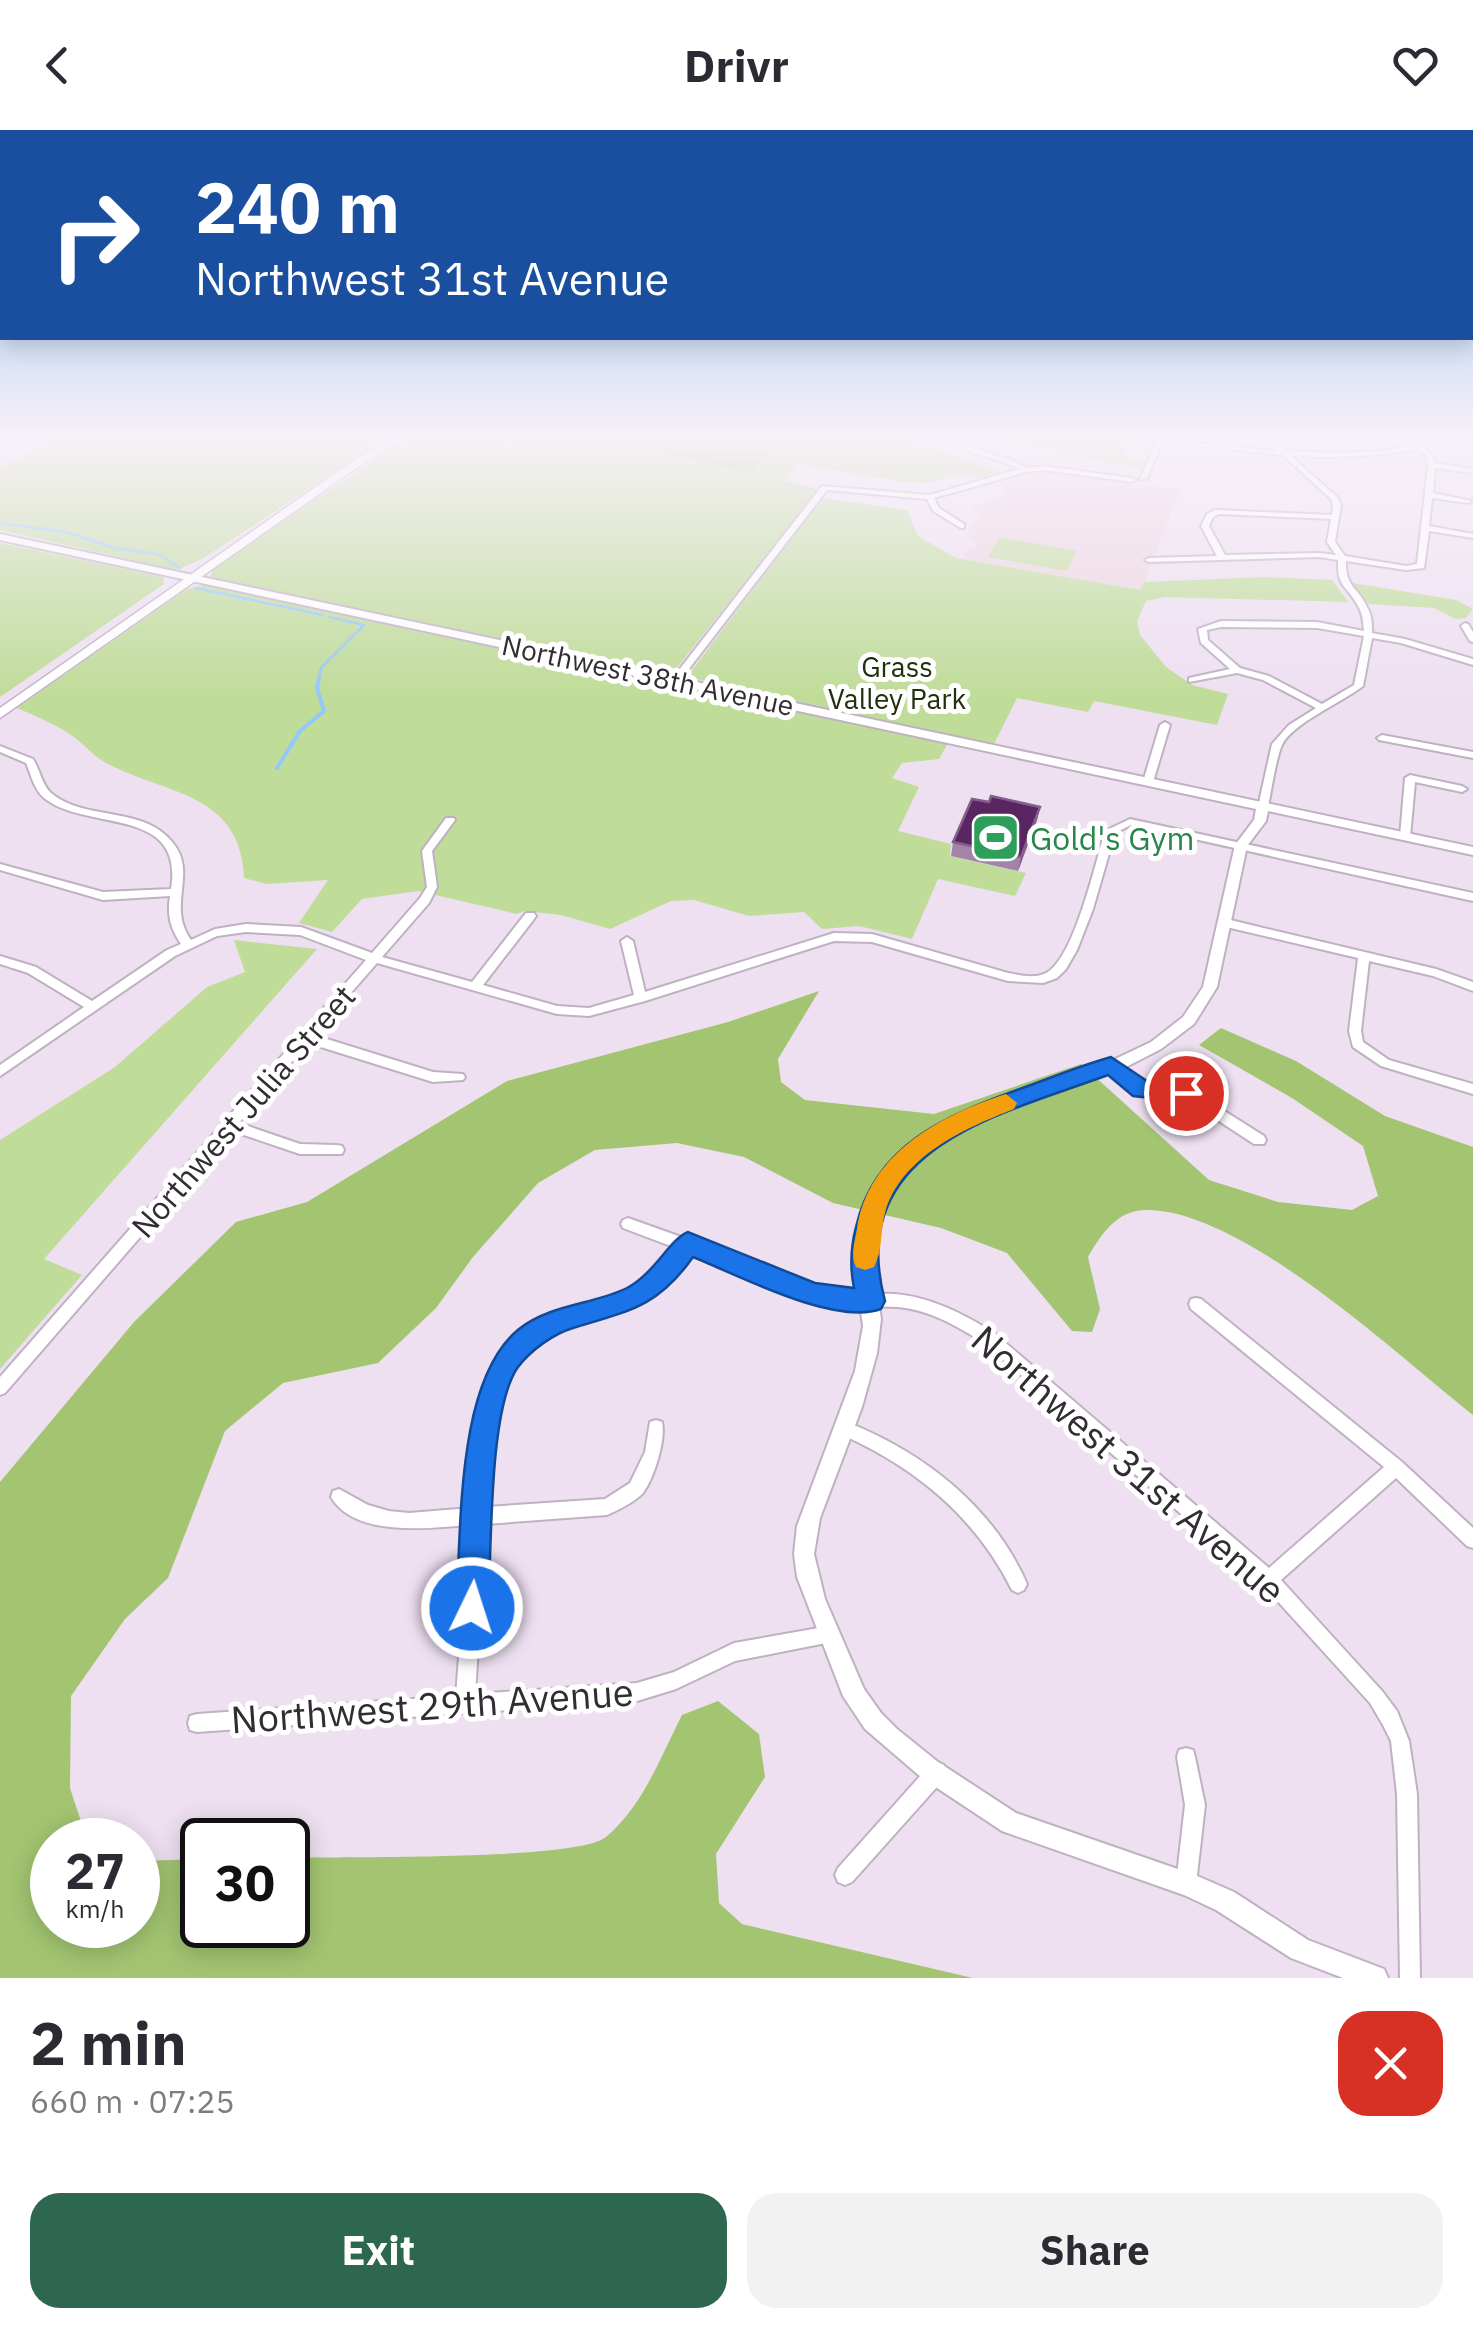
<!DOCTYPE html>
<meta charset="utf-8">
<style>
:root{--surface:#fff;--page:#f2f2f3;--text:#2b2b33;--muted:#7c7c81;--accent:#2e674f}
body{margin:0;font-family:"IBM Plex Sans",sans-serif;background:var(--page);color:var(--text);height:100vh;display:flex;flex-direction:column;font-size:38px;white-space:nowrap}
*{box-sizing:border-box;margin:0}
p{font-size:32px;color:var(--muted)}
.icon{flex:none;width:55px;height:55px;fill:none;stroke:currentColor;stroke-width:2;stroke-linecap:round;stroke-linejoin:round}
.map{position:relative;height:1848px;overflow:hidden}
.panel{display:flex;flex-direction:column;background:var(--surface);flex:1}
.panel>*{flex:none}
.top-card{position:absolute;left:0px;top:0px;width:1475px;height:210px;box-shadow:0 5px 25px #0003;background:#1a4fa0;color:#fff;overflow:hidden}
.speed{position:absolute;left:30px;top:1688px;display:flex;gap:20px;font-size:50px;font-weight:700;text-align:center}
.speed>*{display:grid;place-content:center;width:130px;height:130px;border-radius:50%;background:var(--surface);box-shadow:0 5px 25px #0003;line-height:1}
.speed small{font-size:25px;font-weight:400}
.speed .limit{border:5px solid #111;border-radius:15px;background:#fff;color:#111}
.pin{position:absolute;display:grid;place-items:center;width:85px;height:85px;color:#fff;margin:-42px;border:5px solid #fff;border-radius:50%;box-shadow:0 2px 10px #0007}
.me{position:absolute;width:110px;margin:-55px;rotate:4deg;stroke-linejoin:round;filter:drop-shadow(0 0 8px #0008)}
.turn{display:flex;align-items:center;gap:35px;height:210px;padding:0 30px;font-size:45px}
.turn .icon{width:130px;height:130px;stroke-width:2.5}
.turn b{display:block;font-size:70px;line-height:85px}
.round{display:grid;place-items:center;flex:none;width:105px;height:105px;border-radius:30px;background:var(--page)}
.summary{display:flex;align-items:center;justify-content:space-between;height:170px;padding:0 30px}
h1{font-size:60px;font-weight:700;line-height:75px}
.cta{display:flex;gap:20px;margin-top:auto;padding:20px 30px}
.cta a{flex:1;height:115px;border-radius:30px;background:var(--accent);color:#fff;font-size:40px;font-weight:700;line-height:115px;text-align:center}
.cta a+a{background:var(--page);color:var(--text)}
header{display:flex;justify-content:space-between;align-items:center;height:130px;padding:0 30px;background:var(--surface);font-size:45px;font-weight:700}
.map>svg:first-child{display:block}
.education{fill:#ecd4e0}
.green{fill:#bfdc98}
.forest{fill:#a3c572}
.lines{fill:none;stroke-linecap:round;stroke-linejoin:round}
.stream-far1{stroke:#92c8fb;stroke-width:2.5}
.stream{stroke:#92c8fb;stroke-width:4}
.minor-casing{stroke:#bfb1c2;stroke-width:4}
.tertiary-casing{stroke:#bfb1c2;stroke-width:4}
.secondary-casing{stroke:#bfb1c2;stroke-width:3}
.minor{fill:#fff;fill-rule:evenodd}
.tertiary{fill:#fff;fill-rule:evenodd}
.secondary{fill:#fff;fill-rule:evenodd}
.wall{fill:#a483aa}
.shaded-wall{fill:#865e8e}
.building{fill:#592663;stroke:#865e8e;stroke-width:2.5}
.route{fill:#1a73e8;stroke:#114b97;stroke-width:2.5}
.slow{fill:#f59e0b}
.labels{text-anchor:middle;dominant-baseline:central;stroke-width:10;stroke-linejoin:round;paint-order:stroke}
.far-park-label{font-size:28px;fill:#23300e;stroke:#fff}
.far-street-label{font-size:28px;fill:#322c33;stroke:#fff}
.leisure-label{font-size:32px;fill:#27864d;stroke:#fff;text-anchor:start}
.street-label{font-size:32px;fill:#322c33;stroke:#fff}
.near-street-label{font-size:38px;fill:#322c33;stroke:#fff}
</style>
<header><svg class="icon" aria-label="back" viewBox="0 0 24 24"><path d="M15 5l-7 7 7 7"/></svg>Drivr<svg class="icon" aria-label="heart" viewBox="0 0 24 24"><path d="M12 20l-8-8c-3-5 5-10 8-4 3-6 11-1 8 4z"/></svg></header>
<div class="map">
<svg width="1473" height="1848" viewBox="0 0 1473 1848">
<rect width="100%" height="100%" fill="#eee0f1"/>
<path class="education" d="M 1054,342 L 1133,355 L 1181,358 L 1141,460 L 962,429 L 967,420 L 978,416 L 966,405 L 980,386 L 971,378 L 1006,365 L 1000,353 L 1025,345 Z"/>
<path class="green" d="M 50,309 L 385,309 L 204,428 L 176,440 L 0,400 L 0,337 L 16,331 Z
M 406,309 L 653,309 L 659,322 L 749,343 L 783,309 L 907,309 L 1004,343 L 986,348 L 959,344 L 926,353 L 904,352 L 798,334 L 785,351 L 819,359 L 671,545 L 211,447 L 212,439 Z
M 985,309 L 1155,309 L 1151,314 L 1129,312 L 1121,326 L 1144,331 L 1141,338 Z
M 822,368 L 907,380 L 918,406 L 956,428 L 1140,460 L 1144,452 L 1264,447 L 1332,450 L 1348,472 L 1165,467 L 1146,471 L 1137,491 L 1140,505 L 1166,537 L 1192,555 L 1228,564 L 1217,595 L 1094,571 L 1088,582 L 1017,568 L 994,614 L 687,547 Z
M 999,407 L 1077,421 L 1067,441 L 988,427 Z
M 0,413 L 163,447 L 164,454 L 0,567 Z
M 1352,453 L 1456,470 L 1473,479 L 1466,488 L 1456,489 L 1434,478 L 1369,474 Z
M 203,455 L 948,613 L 939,629 L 902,633 L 892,648 L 919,657 L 898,701 L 951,714 L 950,726 L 1026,743 L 1015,766 L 938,749 L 912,809 L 859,796 L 822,799 L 804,782 L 749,786 L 694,770 L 671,771 L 610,799 L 561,785 L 524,781 L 517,784 L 418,761 L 362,769 L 332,802 L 299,793 L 328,750 L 267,754 L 244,748 C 241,663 168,665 108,634 C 92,626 81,610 65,601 C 50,592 33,585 17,578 L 187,459 Z
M 234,810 L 317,819 L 44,1129 L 82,1145 L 0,1239 L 0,1010 L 115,937 L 207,857 L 245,842 Z"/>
<path class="forest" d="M 653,309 L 783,309 L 750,343 L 659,322 Z
M 819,861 L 778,929 L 781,952 L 805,970 L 934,984 L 1081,934 L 1209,1050 L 1278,1072 L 1352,1080 L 1378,1066 L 1363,1016 L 1292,968 L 1199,915 L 1221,898 L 1296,931 L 1385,986 L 1473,1017 L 1473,1285 C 1397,1225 1240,1077 1144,1080 C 1116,1081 1100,1106 1088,1127 L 1100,1179 L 1092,1202 L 1072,1201 L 1007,1123 L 941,1098 L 833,1073 L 744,1027 L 677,1013 L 595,1020 L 538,1053 L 473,1127 L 436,1178 L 378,1233 L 283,1253 L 225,1301 L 168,1448 L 125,1489 L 71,1566 L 70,1658 L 87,1710 L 52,1710 L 52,1795 L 138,1795 L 138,1731 L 202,1729 L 202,1795 L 288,1795 L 288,1728 C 338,1726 578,1731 606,1707 C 643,1676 660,1628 682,1585 L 718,1571 L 759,1604 L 765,1647 L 716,1724 L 719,1773 L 742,1794 L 973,1848 L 0,1848 L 0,1352 L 134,1192 L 236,1092 L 307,1072 L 507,951 L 728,892 Z"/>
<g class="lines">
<path class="stream-far1" d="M 0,393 L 66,402 L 114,418 L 158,424 L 180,438
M 195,458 L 323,485
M 318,552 L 321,538 L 364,495 L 330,487"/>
<path class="stream" d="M 277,638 L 300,601 L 324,581 L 317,558 L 319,549"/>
<defs>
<path id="minor" d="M 947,309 L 954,309 L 970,317 L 1009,329 L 1026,338 L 1044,336 L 1132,348 L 1136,350 L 1132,352 L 1044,340 L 1026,342 L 934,368 L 939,378 L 964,394 L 964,398 L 961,398 L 933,381 L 927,369 L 827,360 L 678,553 L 672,553 L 672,549 L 822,356 L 930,365 L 1019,339 C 996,326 966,326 947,309 Z
M 1157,309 L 1278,321 L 1266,309 L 1273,309 L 1286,321 L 1342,323 L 1380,321 L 1412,316 L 1435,309 L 1444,309 L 1423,317 L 1431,323 L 1435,333 L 1473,339 L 1473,343 L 1435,338 L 1433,363 L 1472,371 L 1468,373 L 1432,368 L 1429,396 L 1473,404 L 1473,408 L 1429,401 L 1424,438 L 1406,440 L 1346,431 C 1345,457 1358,457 1367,477 C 1372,485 1372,494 1372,503 L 1405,509 L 1473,529 L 1473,535 L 1401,513 L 1372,508 L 1363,556 C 1343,572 1291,594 1282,615 C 1276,628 1271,662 1268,677 L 1267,679 L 1259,679 L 1258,677 L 1272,614 L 1289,595 L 1316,578 L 1263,550 L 1237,543 L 1189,552 L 1189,548 L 1230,539 L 1201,513 L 1198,499 L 1221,491 L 1317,492 L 1364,501 C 1363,492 1363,484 1358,476 C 1347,455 1337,459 1338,430 L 1319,427 L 1149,432 L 1145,430 L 1149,428 L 1217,426 L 1201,396 L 1207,384 L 1215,380 L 1332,385 L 1333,375 L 1331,369 L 1283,325 L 1162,312 L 1147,348 L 1140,350 ZM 1417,319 L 1426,325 L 1428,335 L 1417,434 L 1406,436 L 1345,426 L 1335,412 L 1341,375 L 1338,368 L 1291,326 C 1333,328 1376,327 1417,319 ZM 1219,384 L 1331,389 L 1327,412 L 1336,425 L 1319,423 L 1225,425 L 1209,396 L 1213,387 ZM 1221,497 L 1317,498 L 1364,506 L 1354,555 L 1322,574 L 1269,546 L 1240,538 L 1208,510 L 1207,500 Z
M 1465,493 L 1468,494 L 1473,502 L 1473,512 L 1470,511 L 1461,496 Z
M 1165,592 L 1170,595 L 1153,652 L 1148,655 L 1144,654 L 1143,652 L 1160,595 Z
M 1382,605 L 1473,622 L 1473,628 L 1379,610 L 1377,608 Z
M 0,616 L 33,629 C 40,640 42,655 51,663 C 86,692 144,675 173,713 C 198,744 166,775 191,810 L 215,799 L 246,794 L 301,797 L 372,823 L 420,768 L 427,757 L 422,721 L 446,688 L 454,688 L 455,690 L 432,721 L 437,757 L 429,773 L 382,827 L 472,852 L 526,783 L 534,783 L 536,786 L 534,789 L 483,855 L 557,876 L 589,878 L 634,865 L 621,811 L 627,807 L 633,811 L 645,862 L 834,803 L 872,804 L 1008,843 C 1020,845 1035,849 1046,843 C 1074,829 1096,731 1105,701 L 1130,689 L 1473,763 L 1473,771 L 1131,695 L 1115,703 L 1093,779 L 1077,820 L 1066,839 L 1057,848 L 1043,853 L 1008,851 L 872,812 L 834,811 L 645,871 L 589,886 L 557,884 L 377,833 L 314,905 L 433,942 L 463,944 L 465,947 L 463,950 L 433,952 L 308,913 L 239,993 L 300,1014 L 337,1015 L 342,1016 L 344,1020 L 342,1024 L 300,1024 L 232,1001 L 5,1263 L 0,1265 L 0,1247 L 366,830 L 300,805 L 246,802 L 217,806 L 175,826 L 0,946 L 0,935 L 84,877 L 28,843 L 0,834 L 0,826 L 36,837 L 92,871 L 167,820 L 181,814 C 170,798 167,785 170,766 L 103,770 L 0,740 L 0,734 L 103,762 L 171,759 C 185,675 86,702 44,668 C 34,659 31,645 26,633 L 0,622 Z
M 1410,645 L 1462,656 L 1467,659 L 1462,662 L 1415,652 L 1410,707 L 1405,710 L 1400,707 L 1405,648 Z
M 1226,789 L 1436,839 L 1473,852 L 1473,861 L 1433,846 L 1369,831 L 1361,901 L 1363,912 L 1389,930 L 1473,954 L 1473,964 L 1381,936 L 1353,917 L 1349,901 L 1358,828 L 1222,796 L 1220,793 Z
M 1111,930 L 1144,954 L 1191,960 L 1264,1006 L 1266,1010 L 1264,1014 L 1254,1014 L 1184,968 L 1136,962 L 1107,938 L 1105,935 L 1107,932 Z
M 628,1088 L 684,1108 L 693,1109 L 695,1113 C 737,1130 780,1153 825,1161 C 848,1166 872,1163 895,1164 C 931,1167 964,1184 994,1203 L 1269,1438 L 1384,1337 L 1191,1179 L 1189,1174 L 1191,1169 L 1196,1168 L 1201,1169 L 1402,1332 L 1473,1398 L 1473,1418 L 1467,1416 L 1396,1348 L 1281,1450 L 1382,1561 L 1397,1581 L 1409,1611 L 1417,1664 L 1420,1848 L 1400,1848 L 1397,1664 L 1391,1611 L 1383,1595 L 1370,1573 L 1263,1455 L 984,1213 C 957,1196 930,1180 898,1177 C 872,1175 846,1179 820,1173 C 775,1163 732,1141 689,1123 L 667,1152 L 646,1167 L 628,1175 L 590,1185 L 557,1198 L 528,1219 L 516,1233 L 507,1248 L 494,1281 L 487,1377 L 605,1369 L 630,1353 L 645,1322 L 650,1292 L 656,1290 L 662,1292 C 666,1310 654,1348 643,1363 C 635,1372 618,1380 607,1385 L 486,1394 L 475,1564 L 637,1553 L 674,1542 L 734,1513 L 830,1496 L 836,1499 L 839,1505 L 836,1511 L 735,1531 L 676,1559 L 637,1571 L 197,1602 L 190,1600 L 188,1593 L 190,1586 L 197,1584 L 456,1566 L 469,1395 C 430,1398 355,1408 331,1367 L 333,1361 L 339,1359 L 368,1375 L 389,1381 L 409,1383 L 471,1378 C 472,1356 474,1333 476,1310 C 477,1300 476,1289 479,1279 C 493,1221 533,1189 589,1173 C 601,1169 614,1168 626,1163 C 648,1155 663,1137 676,1118 L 623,1098 L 621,1094 L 623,1090 Z
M 844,1291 C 922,1321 993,1376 1027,1454 L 1024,1460 L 1018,1463 L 1012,1460 C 975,1386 914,1336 838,1303 L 836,1298 L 838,1293 Z
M 1186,1618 L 1193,1620 L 1195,1627 L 1205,1675 L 1196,1754 L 1193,1761 L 1186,1764 L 1179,1761 L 1176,1754 L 1185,1675 L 1177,1627 L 1179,1620 Z
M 937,1632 L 944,1635 L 947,1642 L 944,1649 L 852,1752 L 845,1755 L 838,1752 L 835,1745 L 838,1738 L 930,1635 Z"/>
<path id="tertiary" d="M 0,404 L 1473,717 L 1473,725 L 1268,681 L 1266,691 L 1247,716 L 1217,857 L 1194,894 L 1161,919 L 1122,939 L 987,986 L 946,1005 L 913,1030 L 893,1056 L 882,1080 L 874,1112 L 874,1144 L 881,1189 L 877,1223 L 862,1277 L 820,1388 L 814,1424 L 825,1469 L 864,1559 L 881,1583 L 897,1599 L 938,1632 L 1016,1683 L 1195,1745 L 1234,1762 L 1308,1810 L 1384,1839 L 1388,1848 L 1343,1848 L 1291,1828 L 1216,1780 L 1184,1765 L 1002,1701 L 922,1648 L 865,1599 L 843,1566 L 797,1447 L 794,1424 L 797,1396 L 855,1241 L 863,1196 L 856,1144 L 857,1112 L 865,1080 L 881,1047 L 901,1022 L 935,996 L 976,977 L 1111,931 L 1151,912 L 1183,887 L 1203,857 L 1235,715 L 1254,690 L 1256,679 L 0,410 Z"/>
<path id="secondary" d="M 392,309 L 403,309 L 365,332 L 0,588 L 0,578 L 357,328 Z"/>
</defs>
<use href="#minor" class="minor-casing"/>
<use href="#tertiary" class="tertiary-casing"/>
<use href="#secondary" class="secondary-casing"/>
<use href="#minor" class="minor"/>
<use href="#tertiary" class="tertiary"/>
<use href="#secondary" class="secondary"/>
</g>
<path class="wall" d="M 989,672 L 1040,677 L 1037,690 L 1018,741 L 951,726 L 953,712 Z"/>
<path class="shaded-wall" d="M 1040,677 L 1037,690 L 1018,741 L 1021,727 Z"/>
<path class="building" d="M 991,666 L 1040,677 L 1021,727 L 953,712 L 972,669 L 989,672 Z"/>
<linearGradient id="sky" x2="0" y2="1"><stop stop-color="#85bcf0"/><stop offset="0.54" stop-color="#f7f1f9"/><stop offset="1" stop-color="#f7f1f9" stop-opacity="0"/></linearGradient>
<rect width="1473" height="567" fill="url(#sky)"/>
<path class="route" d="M 1111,927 L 1147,951 L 1186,954 L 1198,963 L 1186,972 L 1133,966 L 1108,945 C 999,985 844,1018 885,1171 L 881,1179 C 834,1196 738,1145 693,1127 C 658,1177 629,1181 573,1198 C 553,1204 531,1220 518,1237 C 488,1279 492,1422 488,1478 L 483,1489 L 472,1493 L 461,1489 L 456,1478 C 462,1399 455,1251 519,1199 C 551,1174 592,1175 627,1158 C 654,1144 670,1109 688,1102 L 815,1153 L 854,1158 C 850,1138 851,1116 856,1097 C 875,1015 945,986 1017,960 C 1048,949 1079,936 1111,927 Z"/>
<path class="slow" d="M 1006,964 L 1017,973 L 1014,979 C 965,998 900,1027 885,1083 C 880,1101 883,1120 874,1137 L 865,1140 L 856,1137 C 850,1125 855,1112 857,1099 C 868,1024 940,985 1006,964 Z"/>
<defs>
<symbol id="stadium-square" viewBox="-11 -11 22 22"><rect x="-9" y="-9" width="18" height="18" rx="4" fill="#2e9e5b" stroke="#fff"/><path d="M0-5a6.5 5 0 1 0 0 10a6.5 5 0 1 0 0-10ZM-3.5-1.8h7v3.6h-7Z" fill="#fff"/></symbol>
</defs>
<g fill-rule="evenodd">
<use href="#stadium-square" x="968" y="680" width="55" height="55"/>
</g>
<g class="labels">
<g class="far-park-label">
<text x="897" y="536">Grass<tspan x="897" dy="32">Valley Park</tspan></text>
</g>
<g class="far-street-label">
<text transform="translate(648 545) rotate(12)">Northwest 38th Avenue</text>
</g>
<g class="leisure-label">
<text x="1030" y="708">Gold's Gym</text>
</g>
<g class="street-label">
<text transform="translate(243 981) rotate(-49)">Northwest Julia Street</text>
</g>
<g class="near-street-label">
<text transform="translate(1129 1334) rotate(41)">Northwest 31st Avenue</text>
<text transform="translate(432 1575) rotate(-4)">Northwest 29th Avenue</text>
</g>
</g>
</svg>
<div class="speed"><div>27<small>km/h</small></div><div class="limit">30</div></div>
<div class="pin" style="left:1186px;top:963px;background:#d93025"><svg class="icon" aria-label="arrive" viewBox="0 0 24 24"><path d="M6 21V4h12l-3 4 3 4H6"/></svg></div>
<svg class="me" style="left:472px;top:1478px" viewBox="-20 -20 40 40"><circle r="17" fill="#1a73e8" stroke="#fff" stroke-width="3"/><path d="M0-11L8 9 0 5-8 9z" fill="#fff"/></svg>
<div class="top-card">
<div class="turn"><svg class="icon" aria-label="right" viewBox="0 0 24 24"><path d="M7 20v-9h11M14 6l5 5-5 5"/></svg><div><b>240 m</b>Northwest 31st Avenue</div></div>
</div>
</div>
<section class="panel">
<div class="summary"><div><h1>2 min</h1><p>660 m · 07:25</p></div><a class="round" style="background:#d93025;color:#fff"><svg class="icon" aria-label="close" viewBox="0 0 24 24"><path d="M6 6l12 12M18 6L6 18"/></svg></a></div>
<div class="cta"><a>Exit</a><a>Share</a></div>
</section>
